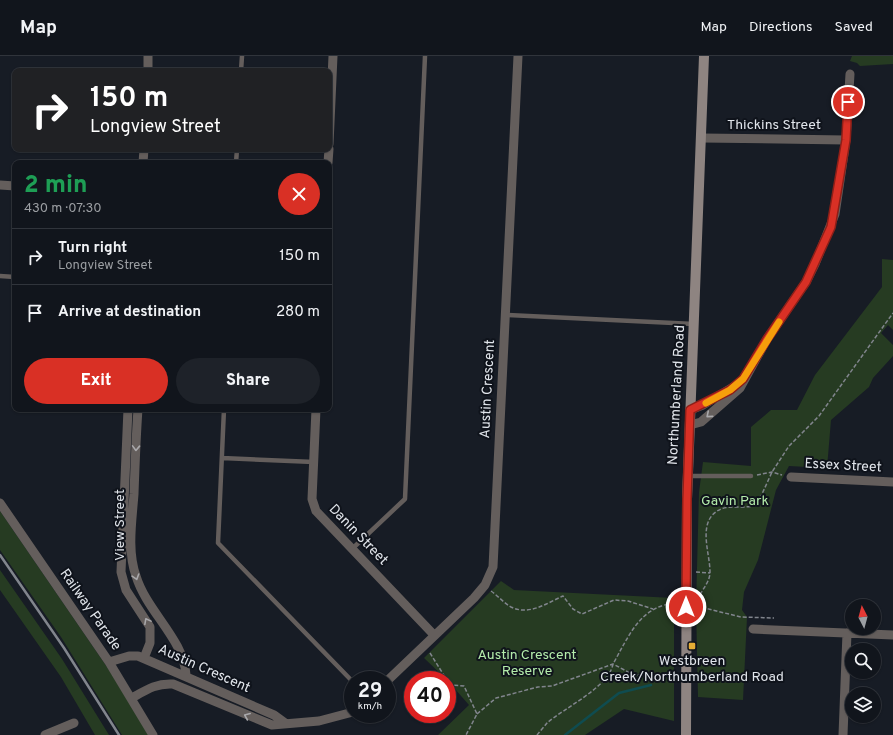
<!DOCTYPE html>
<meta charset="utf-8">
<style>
:root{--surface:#11151c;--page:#1e2229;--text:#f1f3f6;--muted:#9c9fa3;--line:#30343b;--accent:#d93025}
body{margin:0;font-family:Overpass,sans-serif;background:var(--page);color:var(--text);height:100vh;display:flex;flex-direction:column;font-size:15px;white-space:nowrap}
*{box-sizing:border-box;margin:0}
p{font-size:13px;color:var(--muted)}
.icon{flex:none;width:22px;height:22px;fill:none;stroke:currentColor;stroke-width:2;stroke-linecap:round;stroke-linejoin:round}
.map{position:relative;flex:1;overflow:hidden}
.side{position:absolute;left:12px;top:104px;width:320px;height:252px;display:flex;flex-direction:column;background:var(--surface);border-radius:8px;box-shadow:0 1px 3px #0004,0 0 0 1px var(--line)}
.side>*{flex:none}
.guide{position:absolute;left:12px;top:12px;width:320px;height:84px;border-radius:8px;box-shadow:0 1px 3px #0004,0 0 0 1px var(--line);background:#202124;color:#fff;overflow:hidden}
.needle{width:26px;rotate:354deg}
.tools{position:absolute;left:845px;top:543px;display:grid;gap:8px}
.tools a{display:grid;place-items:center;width:36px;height:36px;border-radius:50%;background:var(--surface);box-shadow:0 1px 3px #0004,0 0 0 1px var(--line);font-size:20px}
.speed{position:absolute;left:344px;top:615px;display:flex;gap:8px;font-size:20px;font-weight:700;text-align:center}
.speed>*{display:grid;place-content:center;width:52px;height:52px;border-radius:50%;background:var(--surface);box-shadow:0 1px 3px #0004,0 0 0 1px var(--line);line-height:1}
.speed small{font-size:10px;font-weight:400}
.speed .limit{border:6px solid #d22;background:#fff;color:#111}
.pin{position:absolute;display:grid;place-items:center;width:34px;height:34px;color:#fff;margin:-17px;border:2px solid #fff;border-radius:50%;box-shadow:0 1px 4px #0007}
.me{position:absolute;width:44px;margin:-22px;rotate:0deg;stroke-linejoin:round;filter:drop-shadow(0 0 3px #0008)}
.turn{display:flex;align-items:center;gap:14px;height:84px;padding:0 12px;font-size:18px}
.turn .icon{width:52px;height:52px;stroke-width:2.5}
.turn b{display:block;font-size:28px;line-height:34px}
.round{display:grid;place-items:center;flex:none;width:42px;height:42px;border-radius:21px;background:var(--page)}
.headline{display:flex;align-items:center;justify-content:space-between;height:68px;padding:0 12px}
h1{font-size:24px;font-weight:800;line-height:30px;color:#1e9e55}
.button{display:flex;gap:8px;margin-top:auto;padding:8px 12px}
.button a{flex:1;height:46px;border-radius:24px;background:var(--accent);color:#fff;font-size:16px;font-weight:800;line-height:46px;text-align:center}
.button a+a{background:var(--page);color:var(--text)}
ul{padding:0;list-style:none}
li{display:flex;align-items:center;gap:12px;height:56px;padding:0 12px;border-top:1px solid var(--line)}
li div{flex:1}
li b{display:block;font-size:15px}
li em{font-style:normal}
header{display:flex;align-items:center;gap:24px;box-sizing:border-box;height:56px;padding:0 20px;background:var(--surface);border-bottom:1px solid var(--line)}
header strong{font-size:19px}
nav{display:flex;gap:22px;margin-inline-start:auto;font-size:14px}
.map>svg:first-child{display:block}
.green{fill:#263b22}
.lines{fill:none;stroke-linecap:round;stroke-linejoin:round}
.stream{stroke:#0f4c50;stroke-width:2.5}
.path{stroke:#81858d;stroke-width:1.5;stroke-dasharray:4 2;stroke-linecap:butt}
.lane{stroke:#645e5c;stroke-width:4.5}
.street{stroke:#645e5c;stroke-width:9}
.secondary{stroke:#8e8481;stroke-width:10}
.rail{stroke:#81858d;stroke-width:2.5}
.oneway{stroke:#a9a8ab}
.route-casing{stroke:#8d1f18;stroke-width:10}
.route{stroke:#d93025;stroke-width:7}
.slow{stroke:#f59e0b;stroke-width:7}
.poi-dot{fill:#e5ad35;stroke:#0f131b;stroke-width:1.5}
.labels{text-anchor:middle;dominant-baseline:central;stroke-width:4;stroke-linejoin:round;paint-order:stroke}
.street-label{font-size:14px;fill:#e1e5eb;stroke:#0f131b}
.park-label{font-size:14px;fill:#b3ebaa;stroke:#0f131b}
.poi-label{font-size:14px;fill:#e1e5eb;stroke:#0f131b}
</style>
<header>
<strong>Map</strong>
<nav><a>Map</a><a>Directions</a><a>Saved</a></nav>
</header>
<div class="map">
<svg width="893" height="679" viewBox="0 0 893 679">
<rect width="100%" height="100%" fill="#171c25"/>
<path class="green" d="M 852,0 L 893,0 L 893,8 L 860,10 L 857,7 L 850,5 Z
M 882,203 L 893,204 L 893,274 L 888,269 L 881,277 L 893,289 L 893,300 L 873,322 L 869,331 L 831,364 L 827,412 L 789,410 L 776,434 L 758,504 L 744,536 L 742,554 L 747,561 L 743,644 L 698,641 L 696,550 L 699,436 L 703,406 L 751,410 L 751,371 L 771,354 L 797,354 L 815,319 L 882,231 Z
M 0,455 L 109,614 L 149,679 L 122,679 L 61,581 L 0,494 Z
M 0,514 L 62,603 L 109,679 L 95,679 L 61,621 L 0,534 Z
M 501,525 L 514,534 L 674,542 L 674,665 L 624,653 L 585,679 L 438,679 L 469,649 L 447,624 L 424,602 Z"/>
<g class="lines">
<path class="stream" d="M 565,679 L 619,637 L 651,629"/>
<path class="path" d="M 757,419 L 772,416 L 782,419
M 696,516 L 710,517
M 491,535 C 498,540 504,547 511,551 C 529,560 547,547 563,540 L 573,553 L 582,558 L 614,544 L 628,545 L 653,553
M 696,550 C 698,547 698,542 700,539 C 704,531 710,525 710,516 C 710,496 696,464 721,453 C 731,449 746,453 757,449 L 772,416 L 789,390 L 819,360 L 893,257
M 696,550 L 741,561 L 774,562
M 430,597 L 450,629 L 464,630 L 477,658 L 466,679
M 477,658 L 496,642 L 538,631 L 552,630 L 613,608 L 630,617 L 652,622 L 677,624
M 537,679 C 540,675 544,671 547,667 C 564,652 609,631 613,608 C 629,580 640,549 677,547"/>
<path class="lane" d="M 241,15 L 242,0
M 236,107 L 237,93
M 0,220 L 15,221
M 506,259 L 694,268
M 224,353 L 218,487 L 353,626
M 222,402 L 314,406
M 688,420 L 751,420
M 352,493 L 405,443 L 425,0"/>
<path class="street" d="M 148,15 L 148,0
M 702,82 L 846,84
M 329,88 L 333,0
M 143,107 L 144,93
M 328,107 L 329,93
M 0,129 L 15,130
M 128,353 L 121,516 L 126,534 L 150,571 L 150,587 L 144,602
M 138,353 C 136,381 135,410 134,438 C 132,465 127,495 136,520 C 147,556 184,583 186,619
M 316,353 L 312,443 L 316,455 L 434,579
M 690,354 L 703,349 L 738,328
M 690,369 L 701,366 L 740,332 L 767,283 L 806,226 L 815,208 L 835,158 L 846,84 L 850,18
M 791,421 L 893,426
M 0,447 L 109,606 L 153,679
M 753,573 L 893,579
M 109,606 L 129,600 L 138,600 L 274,659 L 285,667
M 387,625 L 474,542 L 485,529 L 493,511 L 518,0
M 132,642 C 146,634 156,627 173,628 L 272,669 L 319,665 L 353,656
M 45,679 L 74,667
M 843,679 L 847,577"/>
<path class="secondary" d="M 686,679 L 687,443 L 704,0"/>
<path class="rail" d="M 0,499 L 64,592 L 119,679"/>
</g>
<defs><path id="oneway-chevron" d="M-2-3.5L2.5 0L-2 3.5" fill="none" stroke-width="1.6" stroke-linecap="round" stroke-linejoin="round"/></defs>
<g class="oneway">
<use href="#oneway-chevron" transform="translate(709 359) rotate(140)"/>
<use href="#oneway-chevron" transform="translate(136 392) rotate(92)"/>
<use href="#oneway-chevron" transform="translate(136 521) rotate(73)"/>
<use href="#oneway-chevron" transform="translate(147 565) rotate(-118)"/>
<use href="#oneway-chevron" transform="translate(247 660) rotate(-157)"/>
</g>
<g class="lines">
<defs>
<path id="route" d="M 686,551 L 687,443 L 690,354 L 730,334 L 743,323 L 767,283 L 806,226 L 831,171 L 846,84 L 848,46"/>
</defs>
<use href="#route" class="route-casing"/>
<use href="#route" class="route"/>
<path class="slow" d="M 706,347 L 730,334 L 743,323 L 779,266"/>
</g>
<rect class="poi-dot" x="688" y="586" width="8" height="8" rx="2"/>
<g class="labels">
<g class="street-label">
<text x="774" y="69">Thickins Street</text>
<text transform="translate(488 333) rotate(-87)">Austin Crescent</text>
<text transform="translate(677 339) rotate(-87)">Northumberland Road</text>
<text transform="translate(843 410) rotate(3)">Essex Street</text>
<text transform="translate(120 469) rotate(-90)">View Street</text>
<text transform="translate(358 479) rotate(46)">Danin Street</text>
<text transform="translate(90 554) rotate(55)">Railway Parade</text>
<text transform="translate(204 613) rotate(24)">Austin Crescent</text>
</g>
<g class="park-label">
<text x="735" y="445">Gavin Park</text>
<text x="527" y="599">Austin Crescent<tspan x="527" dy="16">Reserve</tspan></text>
</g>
<g class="poi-label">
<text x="692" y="605">Westbreen<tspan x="692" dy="16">Creek/Northumberland Road</tspan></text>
</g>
</g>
</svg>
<div class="tools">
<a><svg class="needle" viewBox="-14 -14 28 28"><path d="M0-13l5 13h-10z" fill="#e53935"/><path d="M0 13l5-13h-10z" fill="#9c9fa3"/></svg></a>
<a><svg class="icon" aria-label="search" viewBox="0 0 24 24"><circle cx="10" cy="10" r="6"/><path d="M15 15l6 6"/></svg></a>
<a><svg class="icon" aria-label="layers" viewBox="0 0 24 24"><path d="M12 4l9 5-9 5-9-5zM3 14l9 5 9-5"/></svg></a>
</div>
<div class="speed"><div>29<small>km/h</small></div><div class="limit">40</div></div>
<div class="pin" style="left:848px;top:46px;background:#d93025"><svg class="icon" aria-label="arrive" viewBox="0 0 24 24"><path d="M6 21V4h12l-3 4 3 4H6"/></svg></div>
<svg class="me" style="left:686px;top:551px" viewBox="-20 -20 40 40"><circle r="17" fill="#d93025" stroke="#fff" stroke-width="3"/><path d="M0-11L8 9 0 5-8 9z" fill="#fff"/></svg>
<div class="guide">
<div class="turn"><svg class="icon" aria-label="right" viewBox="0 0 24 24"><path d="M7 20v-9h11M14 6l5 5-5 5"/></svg><div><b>150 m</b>Longview Street</div></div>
</div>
<section class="side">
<div class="headline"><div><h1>2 min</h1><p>430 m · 07:30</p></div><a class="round" style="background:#d93025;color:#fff"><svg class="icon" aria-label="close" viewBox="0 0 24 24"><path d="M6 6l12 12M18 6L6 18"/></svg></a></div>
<ul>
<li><svg class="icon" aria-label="right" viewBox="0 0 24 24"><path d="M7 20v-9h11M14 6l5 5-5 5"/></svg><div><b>Turn right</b><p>Longview Street</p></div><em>150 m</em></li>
<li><svg class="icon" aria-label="arrive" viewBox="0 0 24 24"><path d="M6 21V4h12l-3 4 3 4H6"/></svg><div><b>Arrive at destination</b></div><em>280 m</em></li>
</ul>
<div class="button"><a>Exit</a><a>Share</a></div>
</section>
</div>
